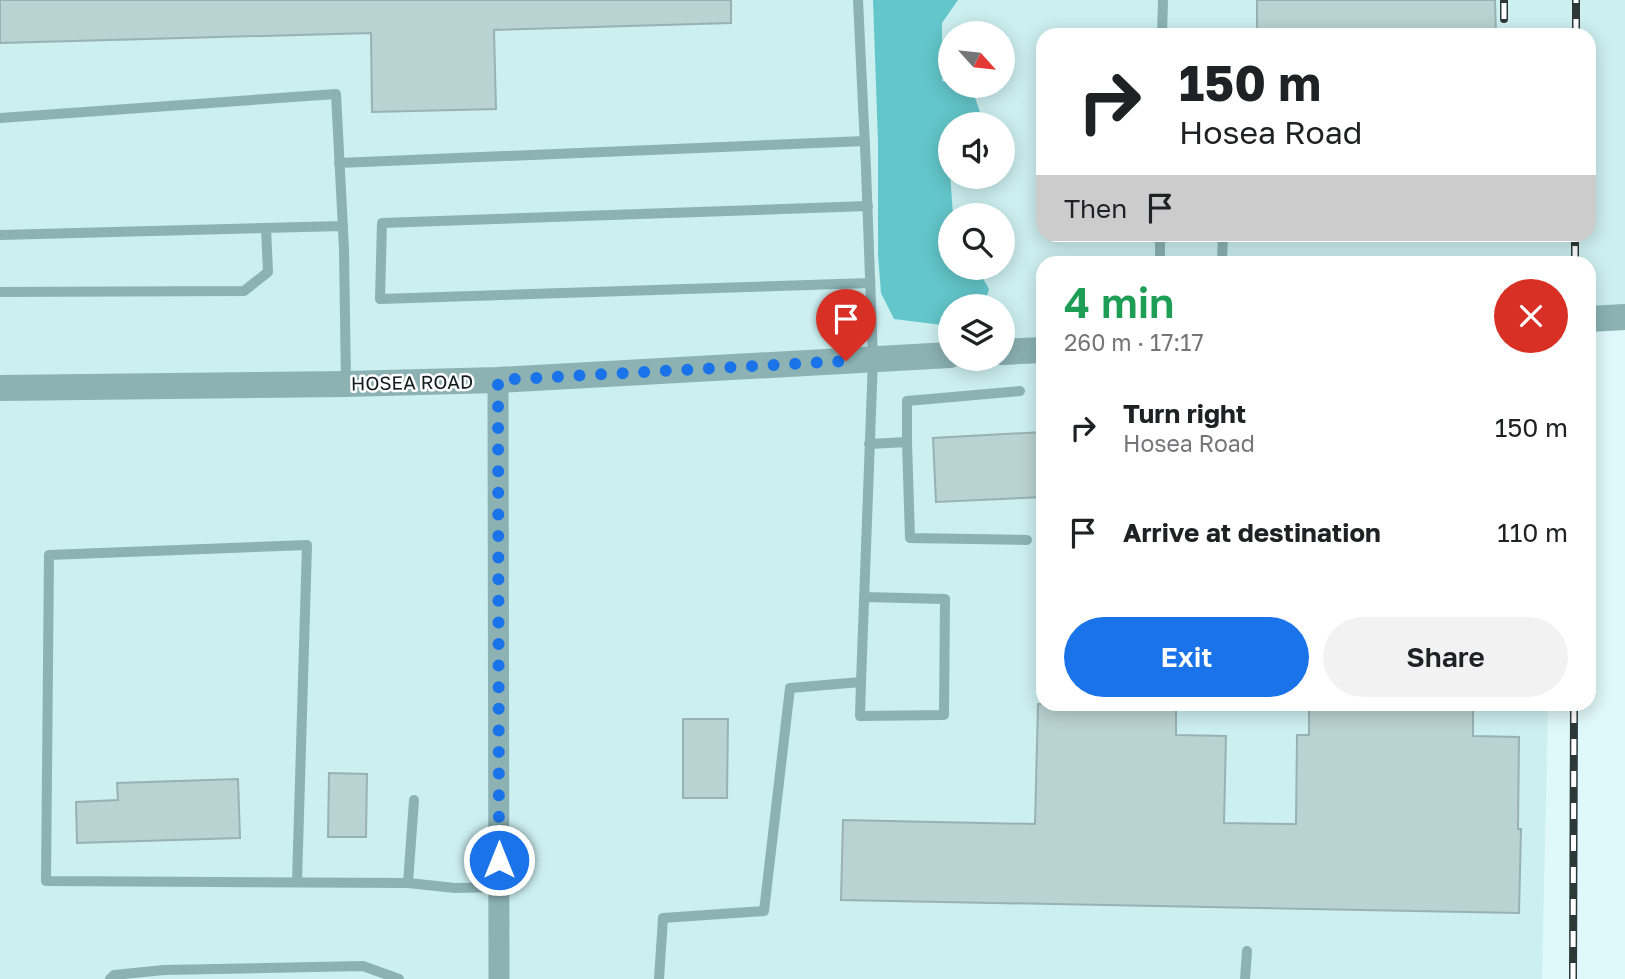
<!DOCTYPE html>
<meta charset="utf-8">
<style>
:root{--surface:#fff;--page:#f2f2f2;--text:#202124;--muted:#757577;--accent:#1a73e8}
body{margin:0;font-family:"Golos Text",sans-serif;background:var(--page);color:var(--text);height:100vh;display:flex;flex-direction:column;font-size:26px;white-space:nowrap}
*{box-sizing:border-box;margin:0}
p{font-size:23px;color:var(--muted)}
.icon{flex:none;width:38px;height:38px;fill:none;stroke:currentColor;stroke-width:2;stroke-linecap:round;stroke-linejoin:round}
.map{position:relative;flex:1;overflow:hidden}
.sheet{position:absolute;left:1036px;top:256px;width:560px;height:455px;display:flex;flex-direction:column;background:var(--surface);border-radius:21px;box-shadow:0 4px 18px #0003}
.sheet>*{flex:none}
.hud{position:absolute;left:1036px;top:28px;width:560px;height:214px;border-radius:21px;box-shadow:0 4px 18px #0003;background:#fff;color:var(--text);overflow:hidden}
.needle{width:46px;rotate:117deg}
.buttons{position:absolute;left:938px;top:21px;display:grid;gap:14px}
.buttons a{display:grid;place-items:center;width:77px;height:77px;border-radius:50%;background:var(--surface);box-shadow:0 4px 18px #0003;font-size:35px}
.pin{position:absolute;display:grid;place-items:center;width:60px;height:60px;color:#fff;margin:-72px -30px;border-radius:50% 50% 50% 0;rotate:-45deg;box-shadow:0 0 7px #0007}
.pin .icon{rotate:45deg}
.me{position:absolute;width:77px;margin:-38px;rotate:0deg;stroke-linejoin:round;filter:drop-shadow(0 0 5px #0008)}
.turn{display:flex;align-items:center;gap:24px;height:147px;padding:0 28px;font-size:32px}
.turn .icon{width:91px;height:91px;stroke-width:2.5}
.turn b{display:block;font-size:49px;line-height:60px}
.then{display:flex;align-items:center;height:66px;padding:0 28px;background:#0003;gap:14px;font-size:26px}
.round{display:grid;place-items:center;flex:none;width:74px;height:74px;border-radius:37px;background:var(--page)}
.head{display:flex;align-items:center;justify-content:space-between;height:119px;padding:0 28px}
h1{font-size:42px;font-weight:600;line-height:52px;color:#1e9e55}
.cta{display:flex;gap:14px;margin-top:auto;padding:14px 28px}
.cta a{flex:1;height:80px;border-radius:42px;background:var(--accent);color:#fff;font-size:28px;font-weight:600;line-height:80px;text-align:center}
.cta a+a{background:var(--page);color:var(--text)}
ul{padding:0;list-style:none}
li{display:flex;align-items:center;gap:21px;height:105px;padding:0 28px}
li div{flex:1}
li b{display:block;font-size:26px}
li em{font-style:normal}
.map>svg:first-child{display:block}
.built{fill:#cceff0;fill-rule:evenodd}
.forest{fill:#63c6ca}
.building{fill:#b9d2d2;stroke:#99b1b2;stroke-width:2}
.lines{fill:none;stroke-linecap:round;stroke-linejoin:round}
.service{stroke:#8cb2b4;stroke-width:10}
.minor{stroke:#8cb2b4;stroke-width:21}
.tertiary{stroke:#8cb2b4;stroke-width:26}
.rail-casing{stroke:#2d3838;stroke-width:8}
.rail{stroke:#fff;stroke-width:5;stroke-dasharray:16;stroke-linecap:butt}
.route{stroke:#1a73e8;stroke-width:12;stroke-dasharray:0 21.6}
.labels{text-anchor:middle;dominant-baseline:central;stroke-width:5;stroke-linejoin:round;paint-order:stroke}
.street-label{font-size:19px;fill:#131c1c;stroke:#fff}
</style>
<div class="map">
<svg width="1625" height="979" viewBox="0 0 1625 979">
<rect width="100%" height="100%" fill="#dff8f9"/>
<path class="built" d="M 0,0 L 1625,0 L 1625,312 L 1589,314 L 1589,262 L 1043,262 L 1043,704 L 1548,704 L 1542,979 L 0,979 ZM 950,33 L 1003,33 L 1003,86 L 950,86 ZM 1043,35 L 1589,35 L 1589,234 L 1043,234 ZM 950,124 L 1003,124 L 1003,177 L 950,177 ZM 950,215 L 1003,215 L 1003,268 L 950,268 ZM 950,306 L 1003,306 L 1003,359 L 950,359 Z"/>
<path class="forest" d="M 873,0 L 958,0 L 942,23 L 942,81 L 950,83 L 950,86 L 962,86 L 972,89 L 980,112 L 975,124 L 950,124 L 950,144 L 948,144 L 953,215 L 950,215 L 950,268 L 977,268 L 989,289 L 984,306 L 950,306 L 950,326 L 894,319 L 881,293 L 878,255 L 878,142 Z"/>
<path class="building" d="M 0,0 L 731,0 L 731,23 L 494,30 L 496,109 L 372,112 L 371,33 L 0,43 Z
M 1257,0 L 1495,0 L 1496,35 L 1257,35 Z
M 1043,432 L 1043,497 L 936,502 L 933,438 Z
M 1038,704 L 1176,704 L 1176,735 L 1226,736 L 1224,823 L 1296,824 L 1297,735 L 1309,735 L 1309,704 L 1473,704 L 1473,736 L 1519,737 L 1518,829 L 1521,829 L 1519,913 L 841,900 L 843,820 L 1035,824 Z
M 683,719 L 728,719 L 727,798 L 683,798 Z
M 329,773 L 367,774 L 366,837 L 328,837 Z
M 238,779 L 240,838 L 77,843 L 76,802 L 118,800 L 117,783 Z"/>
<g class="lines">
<path class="service" d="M 1162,35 L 1163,0
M 0,118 L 336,94 L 344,249 L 346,384
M 339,163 L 865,141
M 868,206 L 382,223 L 380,299 L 870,283
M 0,235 L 343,226
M 1160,262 L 1160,234
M 1222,262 L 1223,234
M 0,292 L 244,291 L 268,272 L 266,228
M 1020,391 L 907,401 L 907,442 L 910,538 L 1027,540
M 869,444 L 907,442
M 861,682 L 860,716 L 944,715 L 945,599 L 864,597
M 414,800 L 408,883 L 455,888 L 499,887
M 297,882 L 307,545 L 49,555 L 46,881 L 408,883
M 110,979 L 114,975 L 164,970 L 363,966 L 399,979
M 659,979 L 663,918 L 764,911 L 790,688 L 861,682 L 873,359 L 866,168 L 858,0
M 1245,979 L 1247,951"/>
<path class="minor" d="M 498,380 L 499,979"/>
<path class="tertiary" d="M 1589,319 L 1625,317
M 1003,352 L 1043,350
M 0,388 L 346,384 L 498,380 L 950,355"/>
<defs>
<path id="rail" d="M 1504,19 L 1504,0
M 1576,35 L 1576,0
M 1575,262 L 1575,234
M 1573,979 L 1574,704"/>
</defs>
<use href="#rail" class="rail-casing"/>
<use href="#rail" class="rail"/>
</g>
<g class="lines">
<path class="route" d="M 499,860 L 498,380 L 846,361"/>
</g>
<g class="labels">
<g class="street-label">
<text transform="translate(412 382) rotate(-1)">HOSEA ROAD</text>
</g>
</g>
</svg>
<div class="buttons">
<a><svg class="needle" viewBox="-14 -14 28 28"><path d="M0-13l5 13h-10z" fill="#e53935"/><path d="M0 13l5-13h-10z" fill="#757577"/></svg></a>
<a><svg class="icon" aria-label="sound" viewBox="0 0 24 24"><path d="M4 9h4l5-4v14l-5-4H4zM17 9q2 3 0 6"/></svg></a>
<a><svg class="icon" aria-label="search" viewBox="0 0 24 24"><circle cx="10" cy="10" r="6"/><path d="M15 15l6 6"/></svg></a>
<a><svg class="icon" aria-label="layers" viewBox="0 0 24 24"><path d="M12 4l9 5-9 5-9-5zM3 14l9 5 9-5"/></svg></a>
</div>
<div class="pin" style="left:846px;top:361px;background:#d93025"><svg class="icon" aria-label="arrive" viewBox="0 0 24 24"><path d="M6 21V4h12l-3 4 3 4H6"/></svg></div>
<svg class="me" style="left:499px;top:860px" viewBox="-20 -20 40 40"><circle r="17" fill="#1a73e8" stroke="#fff" stroke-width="3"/><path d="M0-11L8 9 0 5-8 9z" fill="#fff"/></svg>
<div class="hud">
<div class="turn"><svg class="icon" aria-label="right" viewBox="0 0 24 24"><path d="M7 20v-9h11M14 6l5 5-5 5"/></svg><div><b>150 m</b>Hosea Road</div></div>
<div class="then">Then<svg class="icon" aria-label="arrive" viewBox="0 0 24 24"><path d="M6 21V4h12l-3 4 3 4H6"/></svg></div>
</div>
<section class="sheet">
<div class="head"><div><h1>4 min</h1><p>260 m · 17:17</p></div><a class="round" style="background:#d93025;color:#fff"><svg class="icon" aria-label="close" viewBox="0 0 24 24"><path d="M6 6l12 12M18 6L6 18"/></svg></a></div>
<ul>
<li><svg class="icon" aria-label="right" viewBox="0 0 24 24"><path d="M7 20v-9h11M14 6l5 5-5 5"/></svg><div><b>Turn right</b><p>Hosea Road</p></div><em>150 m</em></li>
<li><svg class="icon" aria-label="arrive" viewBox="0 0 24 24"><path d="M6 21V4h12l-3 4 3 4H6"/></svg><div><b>Arrive at destination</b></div><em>110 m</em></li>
</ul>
<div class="cta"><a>Exit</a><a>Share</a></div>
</section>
</div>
